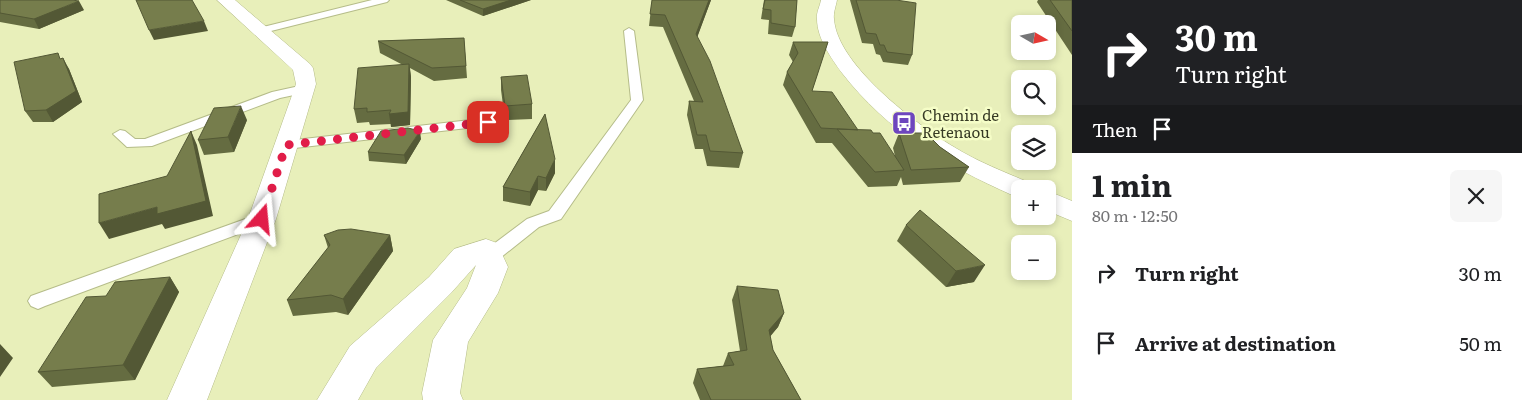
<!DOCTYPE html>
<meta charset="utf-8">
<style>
:root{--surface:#fff;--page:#f6f6f6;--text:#202124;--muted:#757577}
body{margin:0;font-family:Literata,serif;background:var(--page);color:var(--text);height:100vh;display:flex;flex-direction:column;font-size:19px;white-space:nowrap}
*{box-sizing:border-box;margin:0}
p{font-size:16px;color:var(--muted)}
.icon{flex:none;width:28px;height:28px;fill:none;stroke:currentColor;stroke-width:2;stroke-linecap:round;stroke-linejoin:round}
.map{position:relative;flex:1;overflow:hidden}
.panel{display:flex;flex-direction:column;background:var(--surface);width:450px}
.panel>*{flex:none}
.hud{background:#202124;color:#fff;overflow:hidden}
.needle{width:32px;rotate:99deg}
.controls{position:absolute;left:1011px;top:15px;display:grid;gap:10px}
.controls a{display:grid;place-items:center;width:45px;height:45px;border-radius:8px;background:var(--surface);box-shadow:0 2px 8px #0003;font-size:25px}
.pin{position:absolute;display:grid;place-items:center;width:42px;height:42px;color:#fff;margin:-21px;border-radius:10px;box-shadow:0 2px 8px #0006}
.me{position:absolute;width:55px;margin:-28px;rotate:18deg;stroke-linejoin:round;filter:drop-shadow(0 0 4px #0008)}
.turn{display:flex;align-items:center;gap:18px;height:105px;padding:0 20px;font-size:22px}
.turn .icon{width:65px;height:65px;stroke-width:2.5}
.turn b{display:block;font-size:35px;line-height:42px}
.then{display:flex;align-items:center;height:48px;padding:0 20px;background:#0003;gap:10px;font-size:19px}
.round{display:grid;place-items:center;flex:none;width:52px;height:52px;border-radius:8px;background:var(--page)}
.summary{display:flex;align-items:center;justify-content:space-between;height:85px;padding:0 20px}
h1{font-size:30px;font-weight:700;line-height:38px}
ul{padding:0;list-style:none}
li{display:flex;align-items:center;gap:15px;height:70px;padding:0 20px}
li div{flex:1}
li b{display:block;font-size:19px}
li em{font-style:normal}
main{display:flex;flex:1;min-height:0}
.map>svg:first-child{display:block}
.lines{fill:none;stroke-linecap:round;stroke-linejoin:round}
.service-casing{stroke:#b5bc89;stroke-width:2}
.minor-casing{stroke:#b5bc89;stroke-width:1}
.service{fill:#fff;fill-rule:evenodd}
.minor{fill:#fff;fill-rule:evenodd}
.wall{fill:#656c41}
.shaded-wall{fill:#535835}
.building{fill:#767d4c;stroke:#535835}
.route{stroke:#e11d48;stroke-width:9;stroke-dasharray:0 16.2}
.labels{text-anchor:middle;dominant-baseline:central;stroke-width:5;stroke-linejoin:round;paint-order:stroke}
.poi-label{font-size:15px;fill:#373a25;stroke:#f5fdc7;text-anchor:start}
</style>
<main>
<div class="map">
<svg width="1072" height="400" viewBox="0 0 1072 400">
<rect width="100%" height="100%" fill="#e8efba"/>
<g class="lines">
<defs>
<path id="service" d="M 372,0 L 389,0 L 387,2 L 259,34 L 254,31 L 255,29 Z
M 629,28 L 634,31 L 643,100 L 561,219 L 539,227 L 495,262 L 489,263 L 483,262 L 480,257 L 483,252 L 527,219 L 549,211 L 631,100 L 624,31 Z
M 304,85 L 310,89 L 308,92 L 280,98 L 152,146 L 127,147 L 113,134 L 120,130 L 125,131 L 135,139 L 145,139 L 272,92 Z
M 488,118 L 495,122 L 493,125 L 286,149 L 281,148 L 279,145 L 281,142 L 286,141 Z
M 262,213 L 268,215 L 270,219 L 268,223 L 45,306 L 38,309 L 31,306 L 28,301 L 31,296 Z"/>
<path id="minor" d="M 217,0 L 235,0 L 310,64 L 313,68 L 316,84 L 276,219 L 207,400 L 167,400 L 248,219 L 296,84 L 293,70 Z
M 821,0 L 837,0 C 836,6 833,13 834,19 C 837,65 917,125 954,147 C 978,162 1005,172 1030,183 L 1034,189 L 1020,189 L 1020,197 L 1012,195 C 945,165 888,132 842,73 C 831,58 817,38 817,19 C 816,13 820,6 821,0 Z
M 1048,191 L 1072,201 L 1072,221 L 1048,211 Z
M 486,239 L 497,243 L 508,267 L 498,293 L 468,342 L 460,393 L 463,400 L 423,400 L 422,393 L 433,340 L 467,288 L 476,265 L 451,293 L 376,368 L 358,400 L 317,400 L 350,346 L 429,277 L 454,249 Z"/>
</defs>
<use href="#service" class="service-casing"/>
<use href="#minor" class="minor-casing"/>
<use href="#service" class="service"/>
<use href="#minor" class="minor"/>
</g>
<path class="wall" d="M 0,0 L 84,10 L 39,29 L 0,22 Z
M 446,0 L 531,0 L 483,16 Z
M 652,0 L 711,0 L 697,37 L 743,153 L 739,168 L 707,166 L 703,149 L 695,149 L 687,115 L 689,101 L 694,101 L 663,27 L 649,26 Z
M 764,0 L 797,0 L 795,27 L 792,37 L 768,34 L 769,20 L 761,19 Z
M 850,0 L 896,0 L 912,55 L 908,65 L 883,62 L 880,55 L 876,54 L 873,44 L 862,43 Z
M 1038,0 L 1072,0 L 1072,55 L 1037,2 Z
M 464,38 L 467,78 L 434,81 L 410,68 L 411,77 L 410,125 L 391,127 L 391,124 L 370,125 L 369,122 L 357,123 L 354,109 L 403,65 L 380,53 L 378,41 Z
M 793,42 L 828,42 L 812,91 L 858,130 L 895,156 L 893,148 L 899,133 L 940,147 L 969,167 L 960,182 L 903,185 L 901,177 L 897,186 L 868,187 L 832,143 L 816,143 L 783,85 L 787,72 L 793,62 L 789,55 Z
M 62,59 L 69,69 L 82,102 L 53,122 L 33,122 L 25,111 Z
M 501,77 L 532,104 L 532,119 L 505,120 L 501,90 Z
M 545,114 L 555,173 L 546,191 L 538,190 L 530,206 L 503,201 L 503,187 Z
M 247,120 L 234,152 L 204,155 L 198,140 Z
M 421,139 L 406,164 L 369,161 L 368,152 Z
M 906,225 L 974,282 L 946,287 L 897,241 Z
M 324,235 L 390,235 L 393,251 L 348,315 L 336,312 L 293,316 L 287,300 L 328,248 Z
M 170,277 L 179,292 L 135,380 L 52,387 L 38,372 Z
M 737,286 L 784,313 L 778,327 L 770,336 L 773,350 L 801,400 L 700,400 L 693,383 L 697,369 L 723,366 L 728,353 L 740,351 L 732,300 Z"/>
<path class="shaded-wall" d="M 511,0 L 531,0 L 483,16 L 483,9 Z
M 709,0 L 711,0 L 694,46 L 696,34 Z
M 79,1 L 84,10 L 39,29 L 34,19 Z
M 204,21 L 208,31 L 154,40 L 149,30 Z
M 63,58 L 69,69 L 82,102 L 53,122 L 46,110 Z
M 409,64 L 411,77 L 410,125 L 391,127 L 389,114 L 408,112 Z
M 241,106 L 247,120 L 234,152 L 228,137 Z
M 191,131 L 197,145 L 213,216 L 165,229 L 162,224 L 109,239 L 99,223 L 157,207 Z
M 420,131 L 421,139 L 406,164 L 404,155 Z
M 555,159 L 555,173 L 546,191 L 546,178 Z
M 538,176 L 538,190 L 530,206 L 530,192 Z
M 390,235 L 393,251 L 348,315 L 343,299 Z
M 985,265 L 974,282 L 946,287 L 956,271 Z
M 170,277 L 179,292 L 135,380 L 123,365 Z
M 784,313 L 778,327 L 764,344 L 769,330 Z
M 0,344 L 13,358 L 0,377 Z"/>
<path class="building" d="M 0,0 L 72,0 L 79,1 L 34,19 L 0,13 Z
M 136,0 L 192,0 L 204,21 L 149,30 Z
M 460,0 L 511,0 L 483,9 Z
M 652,0 L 709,0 L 696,34 L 710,61 L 743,153 L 710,151 L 706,135 L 697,135 L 689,101 L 703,102 L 665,15 L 650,14 Z
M 765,0 L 797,0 L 795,27 L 771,23 L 771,10 L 763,9 Z
M 856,0 L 896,0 L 916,3 L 912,55 L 887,52 L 884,45 L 880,45 L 876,34 L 866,33 Z
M 1050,0 L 1072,0 L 1072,31 Z
M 464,38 L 466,66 L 432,68 L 378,41 Z
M 793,42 L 828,42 L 812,91 L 832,92 L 858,130 L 821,128 L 787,72 L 798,53 Z
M 58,53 L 60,59 L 63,58 L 76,91 L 46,110 L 25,111 L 14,62 Z
M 409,64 L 408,112 L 389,114 L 391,110 L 367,112 L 367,108 L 354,109 L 358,68 Z
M 527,75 L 532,104 L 505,106 L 501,77 Z
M 241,106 L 228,137 L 198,140 L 214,108 Z
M 545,114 L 555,159 L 546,178 L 538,176 L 530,192 L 503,187 Z
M 408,128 L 420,131 L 404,155 L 368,152 L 381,131 Z
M 837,129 L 871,130 L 873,133 L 880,133 L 904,170 L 875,172 Z
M 191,131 L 206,201 L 157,214 L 157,207 L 99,223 L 99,194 L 167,176 Z
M 899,133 L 926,133 L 940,147 L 969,167 L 911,170 Z
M 920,210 L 985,265 L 956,271 L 906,225 Z
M 351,229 L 390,235 L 343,299 L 331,295 L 287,300 L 330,245 L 324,235 L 338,230 Z
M 170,277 L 123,365 L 38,372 L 86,297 L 106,296 L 115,282 Z
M 737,286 L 778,290 L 784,313 L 769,330 L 773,350 L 801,400 L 711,400 L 697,369 L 734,365 L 728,353 L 747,350 Z"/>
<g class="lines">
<path class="route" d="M 262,219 L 286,145 L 488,122"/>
</g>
<defs>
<symbol id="bus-square" viewBox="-11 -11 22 22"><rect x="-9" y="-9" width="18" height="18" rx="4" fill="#6e46be" stroke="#f5fdc7"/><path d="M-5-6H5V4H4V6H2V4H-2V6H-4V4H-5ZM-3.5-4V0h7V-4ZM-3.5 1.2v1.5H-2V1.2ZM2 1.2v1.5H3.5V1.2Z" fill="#fff"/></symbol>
</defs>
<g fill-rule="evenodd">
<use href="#bus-square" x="890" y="109" width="28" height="28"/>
</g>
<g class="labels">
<g class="poi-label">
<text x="922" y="114">Chemin de<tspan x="922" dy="17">Retenaou</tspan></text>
</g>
</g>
</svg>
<div class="controls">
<a><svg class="needle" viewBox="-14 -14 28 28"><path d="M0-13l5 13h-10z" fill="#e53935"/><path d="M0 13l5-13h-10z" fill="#757577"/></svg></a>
<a><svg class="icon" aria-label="search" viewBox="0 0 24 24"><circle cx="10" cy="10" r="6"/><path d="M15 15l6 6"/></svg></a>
<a><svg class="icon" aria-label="layers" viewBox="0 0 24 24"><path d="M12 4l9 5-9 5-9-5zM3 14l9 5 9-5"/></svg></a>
<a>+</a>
<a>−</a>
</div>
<div class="pin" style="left:488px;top:122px;background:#d93025"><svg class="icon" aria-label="arrive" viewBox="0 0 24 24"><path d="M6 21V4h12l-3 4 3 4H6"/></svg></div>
<svg class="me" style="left:262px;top:219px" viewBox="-20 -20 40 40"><path d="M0-17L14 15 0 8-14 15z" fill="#e11d48" stroke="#fff" stroke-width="4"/></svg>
</div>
<section class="panel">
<div class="hud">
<div class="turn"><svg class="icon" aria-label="right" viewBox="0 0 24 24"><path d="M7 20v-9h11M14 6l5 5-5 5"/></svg><div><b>30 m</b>Turn right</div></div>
<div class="then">Then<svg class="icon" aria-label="arrive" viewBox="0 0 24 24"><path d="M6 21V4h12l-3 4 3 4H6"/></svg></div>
</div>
<div class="summary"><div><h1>1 min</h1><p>80 m · 12:50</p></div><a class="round"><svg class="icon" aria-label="close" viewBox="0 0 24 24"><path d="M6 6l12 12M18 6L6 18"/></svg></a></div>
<ul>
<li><svg class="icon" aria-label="right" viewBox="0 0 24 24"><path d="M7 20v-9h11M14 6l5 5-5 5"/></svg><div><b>Turn right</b></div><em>30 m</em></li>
<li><svg class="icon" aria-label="arrive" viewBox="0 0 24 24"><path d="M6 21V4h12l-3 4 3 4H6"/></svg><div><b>Arrive at destination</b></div><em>50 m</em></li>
</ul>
</section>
</main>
